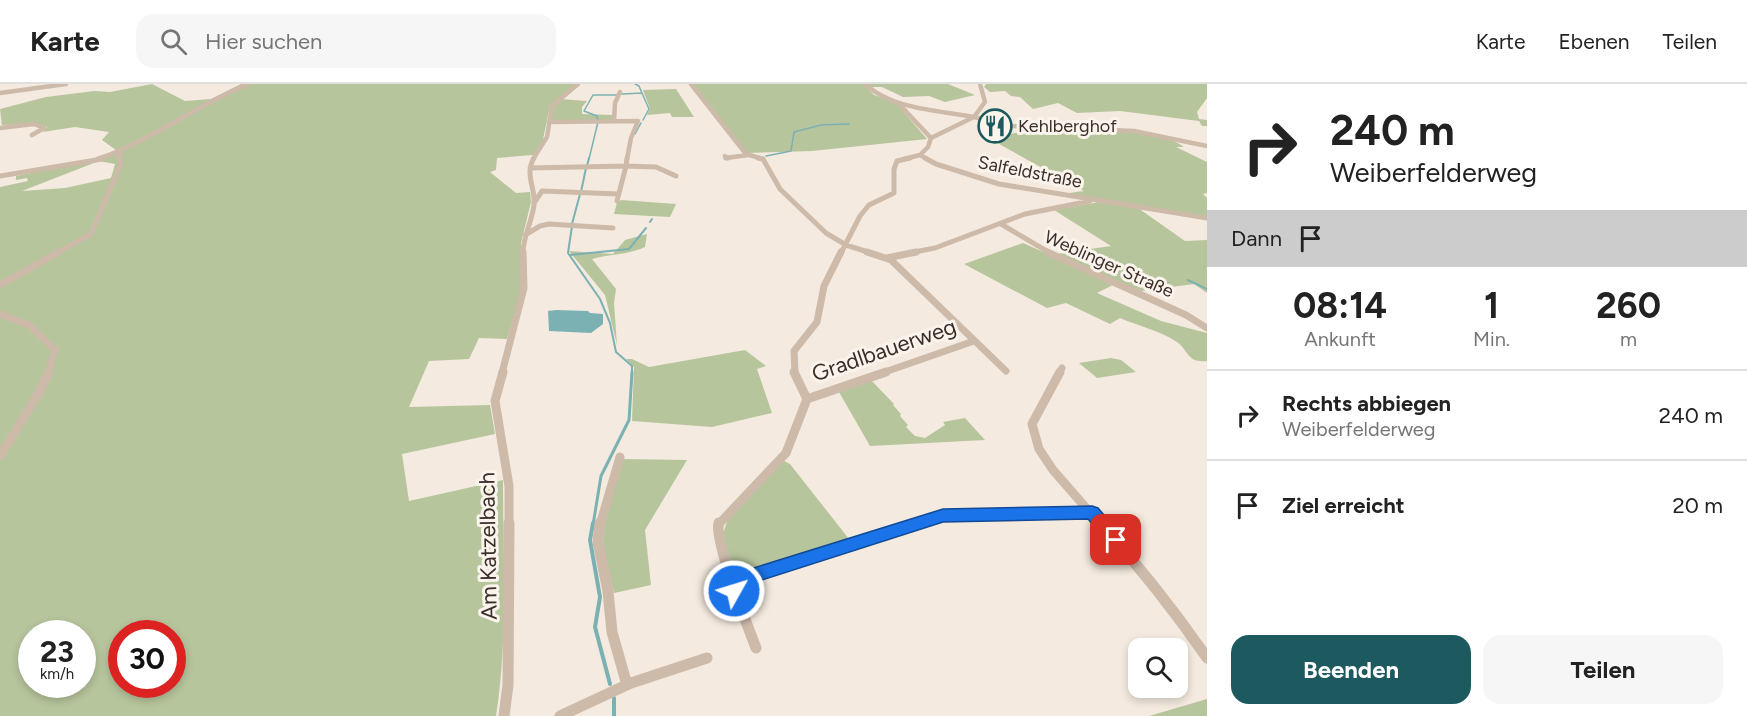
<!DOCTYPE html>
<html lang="de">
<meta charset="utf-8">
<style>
:root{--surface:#fff;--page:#f6f6f6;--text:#222;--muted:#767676;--line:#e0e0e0;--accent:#1c5a5f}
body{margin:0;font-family:Figtree,sans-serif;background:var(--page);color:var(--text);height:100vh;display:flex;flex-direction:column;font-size:22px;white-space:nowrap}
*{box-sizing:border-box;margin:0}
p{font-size:20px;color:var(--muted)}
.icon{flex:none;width:33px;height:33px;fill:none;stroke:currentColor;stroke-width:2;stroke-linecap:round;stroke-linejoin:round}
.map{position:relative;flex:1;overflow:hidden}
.details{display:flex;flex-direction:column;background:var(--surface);width:540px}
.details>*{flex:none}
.banner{background:#fff;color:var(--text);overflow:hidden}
.tools{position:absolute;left:1128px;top:554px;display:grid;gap:12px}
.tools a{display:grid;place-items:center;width:60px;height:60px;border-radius:12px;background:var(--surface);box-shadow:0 3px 9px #0003;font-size:30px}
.speed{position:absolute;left:18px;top:536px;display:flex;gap:12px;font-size:30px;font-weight:700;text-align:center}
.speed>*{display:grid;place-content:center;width:78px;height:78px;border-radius:50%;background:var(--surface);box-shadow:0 3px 9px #0003;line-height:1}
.speed small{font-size:15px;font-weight:400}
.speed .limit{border:9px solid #d22;background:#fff;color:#111}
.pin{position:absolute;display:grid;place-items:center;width:51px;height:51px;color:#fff;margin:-26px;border-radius:12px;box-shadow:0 3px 9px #0006}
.me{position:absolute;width:66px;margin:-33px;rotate:51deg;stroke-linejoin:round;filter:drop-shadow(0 0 4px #0008)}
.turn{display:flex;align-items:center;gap:21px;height:126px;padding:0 24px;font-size:27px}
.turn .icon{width:78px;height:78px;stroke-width:2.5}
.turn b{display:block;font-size:42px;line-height:51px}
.then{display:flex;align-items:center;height:57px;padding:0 24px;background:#0003;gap:12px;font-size:22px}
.eta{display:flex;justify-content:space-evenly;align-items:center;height:102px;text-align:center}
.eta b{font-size:36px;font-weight:700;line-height:42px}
.cta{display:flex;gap:12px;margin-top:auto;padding:12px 24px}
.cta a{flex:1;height:69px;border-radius:18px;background:var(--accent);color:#fff;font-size:24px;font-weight:700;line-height:69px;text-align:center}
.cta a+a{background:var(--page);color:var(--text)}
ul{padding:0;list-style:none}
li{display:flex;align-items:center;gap:18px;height:90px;padding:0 24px;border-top:2px solid var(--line)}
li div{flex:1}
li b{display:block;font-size:22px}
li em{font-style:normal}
header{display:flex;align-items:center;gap:36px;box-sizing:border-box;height:84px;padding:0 30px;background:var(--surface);border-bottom:2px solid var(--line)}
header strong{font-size:28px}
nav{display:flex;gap:33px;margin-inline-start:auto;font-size:21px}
.search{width:420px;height:54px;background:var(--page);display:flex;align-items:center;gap:15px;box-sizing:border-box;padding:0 21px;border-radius:18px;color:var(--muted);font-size:22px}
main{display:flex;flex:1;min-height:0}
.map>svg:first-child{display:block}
.green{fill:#b7c59d;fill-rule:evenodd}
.water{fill:#7cb1b3}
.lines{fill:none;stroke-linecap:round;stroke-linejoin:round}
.stream-far3{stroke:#7cb1b3;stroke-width:1.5}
.stream-far2{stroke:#7cb1b3;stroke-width:2}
.stream-far1{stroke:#7cb1b3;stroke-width:3}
.stream{stroke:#7cb1b3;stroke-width:4}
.minor-far4{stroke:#cdbaa9;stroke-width:4.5}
.minor-far3{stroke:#cdbaa9;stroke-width:5}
.minor-far2{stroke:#cdbaa9;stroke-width:7}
.minor-far1{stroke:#cdbaa9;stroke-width:9}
.minor{stroke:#cdbaa9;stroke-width:11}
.route{fill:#1a73e8;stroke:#114b97;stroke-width:1.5}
.labels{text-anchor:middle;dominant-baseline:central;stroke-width:6;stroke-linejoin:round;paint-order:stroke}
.far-poi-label{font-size:18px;fill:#3a2f29;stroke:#fbf4ec;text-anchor:start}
.far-street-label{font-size:18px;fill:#3a2f29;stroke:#fbf4ec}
.street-label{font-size:22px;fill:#3a2f29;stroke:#fbf4ec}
</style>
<header>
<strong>Karte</strong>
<div class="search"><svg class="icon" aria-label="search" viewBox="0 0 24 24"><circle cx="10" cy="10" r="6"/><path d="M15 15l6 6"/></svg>Hier suchen</div>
<nav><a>Karte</a><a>Ebenen</a><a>Teilen</a></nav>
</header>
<main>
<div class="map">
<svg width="1207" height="632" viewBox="0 0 1207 632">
<rect width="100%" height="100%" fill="#f4eadf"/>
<path class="green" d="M 152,0 L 185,17 L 211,15 L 241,0 L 576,0 L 550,22 L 542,60 L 533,71 L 497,74 L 496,86 L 490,88 L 516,109 L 530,108 L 531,118 L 521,159 L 521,208 L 507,255 L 479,254 L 469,275 L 429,277 L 409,323 L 490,321 L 495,350 L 402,370 L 409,417 L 503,396 C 503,474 508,555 496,632 L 0,632 L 0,103 L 28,97 L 27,94 L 16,96 L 16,92 L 90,77 L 116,66 L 102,56 L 109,48 L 75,43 L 43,48 L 47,43 L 37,40 L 2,41 L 0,25 L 46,13 L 94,7 L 110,8 ZM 99,77 L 115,80 L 111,94 L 65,104 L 22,107 ZM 32,549 L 82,549 L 82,600 L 32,600 ZM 122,549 L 172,549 L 172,600 L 122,600 Z
M 692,0 L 863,0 L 874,11 L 896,19 L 927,55 L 812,67 L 746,69 Z
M 866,0 L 948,0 L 975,11 L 945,18 L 929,12 L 903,13 L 882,3 L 869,3 Z
M 986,0 L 1207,0 L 1207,14 L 1197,28 L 1199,35 L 1207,36 L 1207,42 L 1202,42 L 1199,37 L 1120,27 L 1077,29 L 1058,19 L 1033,25 L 1020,13 L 1011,12 L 1005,7 L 990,8 L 984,3 Z
M 676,5 L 694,33 L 672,33 L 670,29 L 647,31 L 650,25 L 643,6 Z
M 560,15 L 587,17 L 582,23 L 582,30 L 613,31 L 613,36 L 551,37 L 553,24 Z
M 1036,44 C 1069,45 1160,43 1184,63 L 1176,63 L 1207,78 L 1207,109 L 1203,110 L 1207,114 L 1207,133 L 1062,110 L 1084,107 L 990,55 Z
M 621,116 L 676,120 L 670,133 L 614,130 L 617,119 Z
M 1099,118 L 1138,124 L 1185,157 L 1207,156 L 1207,209 L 1194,200 L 1141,207 L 1056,170 L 1111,162 L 1054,126 Z
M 647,150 L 645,163 C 628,171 610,170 592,175 L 616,205 L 614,219 L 617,261 L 605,211 L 569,167 L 613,170 L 625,156 Z
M 1023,159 L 1115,200 L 1097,209 L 1161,237 L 1207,249 L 1207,277 C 1187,279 1189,267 1177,258 C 1163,248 1136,241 1120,234 L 1110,240 L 1066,219 L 1047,224 L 964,180 Z
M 745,266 L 766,282 L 757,285 L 772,329 L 712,343 L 632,337 L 634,283 L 626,275 L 632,275 L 649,283 Z
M 1111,274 L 1121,276 L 1136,288 L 1097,294 L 1079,279 Z
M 871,296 L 894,320 L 893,321 L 901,330 L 900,332 L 908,341 L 906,343 L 915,352 L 925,354 L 945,341 L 943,338 L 965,334 L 985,356 L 870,362 L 839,308 Z
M 623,375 L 687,376 L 645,446 L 651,501 L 614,509 L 603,461 L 605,439 Z
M 784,377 L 790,380 L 849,455 L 747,489 L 734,484 L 722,454 L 728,434 Z
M 1207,615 L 1207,632 L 1149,632 Z"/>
<path class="water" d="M 556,226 L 588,227 L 590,229 L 603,230 L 603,240 L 591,249 L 549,247 L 548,227 Z"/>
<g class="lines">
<path class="stream-far3" d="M 642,9 L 649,25 L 643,36
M 622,10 L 642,9 L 639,2 L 635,0
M 598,36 L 597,32 L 584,27 L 593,11 L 617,11
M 635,50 L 641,39
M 766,72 L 791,67 L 794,48 L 821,41 L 849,40
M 589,75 L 598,38"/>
<path class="stream-far2" d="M 587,82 L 589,74
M 581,108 L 586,84
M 650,138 L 652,135
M 572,140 L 580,110
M 572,142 L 568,169 L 600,215 L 610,239 L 616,268 L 632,282 L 632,289
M 570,171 L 629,165 L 646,144
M 1188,196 L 1207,205"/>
<path class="stream-far1" d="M 593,441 L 601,392 L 629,336 L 632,288"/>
<path class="stream" d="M 593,439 L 590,456 L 600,513 L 595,543 L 610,600
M 614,614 L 614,632"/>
<path class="minor-far4" d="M 691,0 L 746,70 L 763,75
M 865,0 C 893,26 938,26 974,33
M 980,0 L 985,18 L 974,33 L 1013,42 L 1134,47 L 1207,62
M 0,9 L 66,0
M 898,19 L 931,54
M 614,37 L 615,19 L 620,8
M 549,38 L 638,37 L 631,54 L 627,75
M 0,44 L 34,40 L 44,44 L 32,51
M 725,72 L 726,74 L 748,71
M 98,75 C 152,57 196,21 248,0
M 118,75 L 122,67
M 533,75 L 547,53 L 552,22 L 578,0
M 904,75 L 920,71
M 927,75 L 920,71 L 928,63 L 931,54 L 974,33"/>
<path class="minor-far3" d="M 726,74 L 728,74
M 758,74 L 763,75 L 780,105 L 826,149 L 846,161 L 871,169
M 925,74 L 936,80 L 999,100 L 1207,134
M 98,75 L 102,74
M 530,84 L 626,82 L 627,74
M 0,92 L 102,75
M 617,117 L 626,82 L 656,83 L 676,92
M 534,119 L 542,107 L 618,110
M 1001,140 L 1050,169
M 525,151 L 540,142 L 549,140 L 613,144
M 56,169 L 91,150 L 121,80 L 119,74
M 523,169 C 523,152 532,138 534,121 C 536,105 524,90 534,74
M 841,169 L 860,132 L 869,121 L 894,109 L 894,85 L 897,77 L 910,74
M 909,169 L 935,164 L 1025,130 L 1090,117"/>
<path class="minor-far2" d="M 867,168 L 891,176 L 1006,287
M 1047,168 L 1186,231 L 1207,244
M 887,174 L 916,168
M 0,201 L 59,168
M 0,230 L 29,241 L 55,266 L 48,289
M 502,289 L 524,204 L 523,168
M 795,289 L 794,267 L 817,238 L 824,202 L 841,168
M 882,289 L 974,257
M 1059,289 L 1062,284"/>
<path class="minor-far1" d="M 503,288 L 495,317 L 509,402 L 509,441
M 1060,288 L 1032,340 L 1039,365 L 1053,386 L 1101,441
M 807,315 L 886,288
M 0,372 L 37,312 L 49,288
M 600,441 L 620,373
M 718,441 L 786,369 L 807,315 L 794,288
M 913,441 L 943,431 L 1092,429"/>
<path class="minor" d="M 600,439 L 598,458 L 608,507 L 612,548 L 627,601
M 719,439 C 713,452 749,546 756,564
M 1100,439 C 1139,482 1174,526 1207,574
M 735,497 L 917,439
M 504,632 L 508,601 L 509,439
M 560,632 L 631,599 L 707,574"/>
</g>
<path class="route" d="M 1092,422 L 1098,424 L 1122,452 L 1124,456 L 1122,461 C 1107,466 1097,445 1088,435 L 943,438 L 743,502 L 741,512 L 734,515 L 728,512 L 725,507 L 728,492 L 943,425 Z"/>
<defs>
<symbol id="restaurant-ring" viewBox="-11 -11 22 22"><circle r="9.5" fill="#fbf4ec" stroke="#1c5a5f" stroke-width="1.5"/><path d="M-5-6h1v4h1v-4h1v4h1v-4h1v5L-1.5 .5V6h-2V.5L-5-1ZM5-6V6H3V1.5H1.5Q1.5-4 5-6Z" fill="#1c5a5f"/></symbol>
</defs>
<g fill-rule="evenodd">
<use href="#restaurant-ring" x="976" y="23" width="38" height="38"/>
</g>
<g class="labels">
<g class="far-poi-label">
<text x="1018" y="42">Kehlberghof</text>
</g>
<g class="far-street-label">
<text transform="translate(1030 88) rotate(11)">Salfeldstraße</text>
<text transform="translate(1109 180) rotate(24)">Weblinger Straße</text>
</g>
<g class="street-label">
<text transform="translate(884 266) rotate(-19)">Gradlbauerweg</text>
<text transform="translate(488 462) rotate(-91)">Am Katzelbach</text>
</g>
</g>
</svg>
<div class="tools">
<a><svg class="icon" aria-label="search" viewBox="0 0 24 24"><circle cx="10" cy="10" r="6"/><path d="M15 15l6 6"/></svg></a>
</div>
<div class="speed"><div>23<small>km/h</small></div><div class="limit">30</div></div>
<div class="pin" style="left:1116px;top:456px;background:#d93025"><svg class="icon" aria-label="arrive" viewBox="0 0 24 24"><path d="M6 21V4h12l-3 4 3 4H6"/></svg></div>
<svg class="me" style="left:734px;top:507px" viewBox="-20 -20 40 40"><circle r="17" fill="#1a73e8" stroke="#fff" stroke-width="3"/><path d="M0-11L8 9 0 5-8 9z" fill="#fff"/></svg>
</div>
<section class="details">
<div class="banner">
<div class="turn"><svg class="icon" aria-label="right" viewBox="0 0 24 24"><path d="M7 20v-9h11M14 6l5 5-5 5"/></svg><div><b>240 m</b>Weiberfelderweg</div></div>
<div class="then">Dann<svg class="icon" aria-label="arrive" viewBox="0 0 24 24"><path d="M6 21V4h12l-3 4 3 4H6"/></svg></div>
</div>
<div class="eta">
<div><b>08:14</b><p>Ankunft</p></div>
<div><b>1</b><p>Min.</p></div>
<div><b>260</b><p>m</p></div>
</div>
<ul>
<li><svg class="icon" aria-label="right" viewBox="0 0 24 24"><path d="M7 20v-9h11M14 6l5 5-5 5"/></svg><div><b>Rechts abbiegen</b><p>Weiberfelderweg</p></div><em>240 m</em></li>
<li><svg class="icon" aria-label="arrive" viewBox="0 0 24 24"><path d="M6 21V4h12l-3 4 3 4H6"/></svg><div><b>Ziel erreicht</b></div><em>20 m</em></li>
</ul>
<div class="cta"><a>Beenden</a><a>Teilen</a></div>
</section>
</main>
